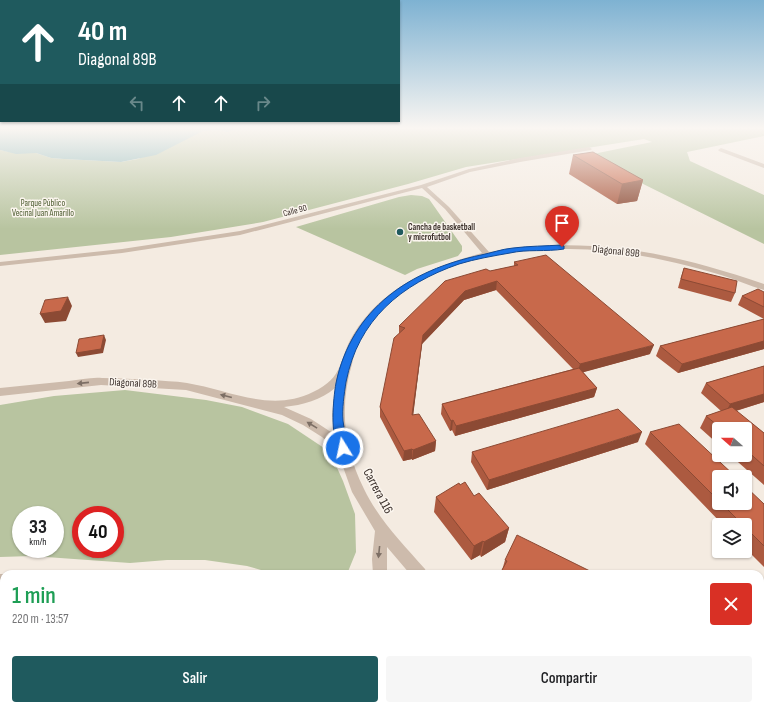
<!DOCTYPE html>
<html lang="es">
<meta charset="utf-8">
<style>
:root{--surface:#fff;--page:#f6f6f6;--text:#202124;--muted:#757577;--accent:#1f5a5e}
body{margin:0;font-family:"Sofia Sans Condensed",sans-serif;background:var(--page);color:var(--text);height:100vh;display:flex;flex-direction:column;font-size:15px;white-space:nowrap}
*{box-sizing:border-box;margin:0}
p{font-size:13px;color:var(--muted)}
.icon{flex:none;width:22px;height:22px;fill:none;stroke:currentColor;stroke-width:2;stroke-linecap:round;stroke-linejoin:round}
.map{position:relative;flex:1;overflow:hidden}
.details{position:absolute;left:0px;top:570px;width:764px;height:140px;display:flex;flex-direction:column;background:var(--surface);border-radius:12px 12px 0 0;box-shadow:0 1px 3px #0004}
.details>*{flex:none}
.hud{position:absolute;left:0px;top:0px;width:400px;height:122px;box-shadow:0 1px 3px #0004;background:#1f5a5e;color:#fff;overflow:hidden}
.needle{width:26px;rotate:291deg}
.controls{position:absolute;left:712px;top:422px;display:grid;gap:8px}
.controls a{display:grid;place-items:center;width:40px;height:40px;border-radius:4px;background:var(--surface);box-shadow:0 1px 3px #0004;font-size:20px}
.speed{position:absolute;left:12px;top:506px;display:flex;gap:8px;font-size:20px;font-weight:700;text-align:center}
.speed>*{display:grid;place-content:center;width:52px;height:52px;border-radius:50%;background:var(--surface);box-shadow:0 1px 3px #0004;line-height:1}
.speed small{font-size:10px;font-weight:400}
.speed .limit{border:6px solid #d22;background:#fff;color:#111}
.pin{position:absolute;display:grid;place-items:center;width:34px;height:34px;color:#fff;margin:-41px -17px;border-radius:50% 50% 50% 0;rotate:-45deg;box-shadow:0 0 4px #0007}
.pin .icon{rotate:45deg}
.me{position:absolute;width:44px;margin:-22px;rotate:350deg;stroke-linejoin:round;filter:drop-shadow(0 0 3px #0008)}
.turn{display:flex;align-items:center;gap:14px;height:84px;padding:0 12px;font-size:18px}
.turn .icon{width:52px;height:52px;stroke-width:2.5}
.turn b{display:block;font-size:28px;line-height:34px}
.lanes{display:flex;align-items:center;height:38px;padding:0 12px;background:#0003;justify-content:center;gap:20px;direction:ltr}
.lanes .off{opacity:.35}
.round{display:grid;place-items:center;flex:none;width:42px;height:42px;border-radius:4px;background:var(--page)}
.overview{display:flex;align-items:center;justify-content:space-between;height:68px;padding:0 12px}
h1{font-size:24px;font-weight:600;line-height:30px;color:#1e9e55}
.action{display:flex;gap:8px;margin-top:auto;padding:8px 12px}
.action a{flex:1;height:46px;border-radius:4px;background:var(--accent);color:#fff;font-size:16px;font-weight:600;line-height:46px;text-align:center}
.action a+a{background:var(--page);color:var(--text)}
.map>svg:first-child{display:block}
.green{fill:#b8c4a0;fill-rule:evenodd}
.water{fill:#7fb0b2}
.lines{fill:none;stroke-linecap:round;stroke-linejoin:round}
.minor{fill:#cdbbac;fill-rule:evenodd}
.wall{fill:#ac5a40}
.shaded-wall{fill:#8c4a34}
.building{fill:#c8694b;stroke:#8c4a34}
.oneway{fill:#7d6f65}
.route{fill:#1a73e8;stroke:#114b97}
.poi-dot{fill:#1f5a5e;stroke:#fbf5ee;stroke-width:1.5}
.labels{text-anchor:middle;dominant-baseline:central;stroke-width:3;stroke-linejoin:round;paint-order:stroke}
.far-park-label{font-size:9px;fill:#4a5a2e;stroke:#fbf5ee}
.far-street-label{font-size:9px;fill:#3b302b;stroke:#fbf5ee}
.far-poi-label{font-size:9px;font-weight:bold;fill:#3b302b;stroke:#fbf5ee;text-anchor:start}
.street-label{font-size:11px;fill:#3b302b;stroke:#fbf5ee}
.near-street-label{font-size:13px;fill:#3b302b;stroke:#fbf5ee}
</style>
<div class="map">
<svg width="764" height="710" viewBox="0 0 764 710">
<rect width="100%" height="100%" fill="#f4ebe1"/>
<path class="green" d="M 238,129 L 764,129 L 764,136 L 687,152 L 690,161 L 764,195 L 764,244 L 615,170 L 593,154 L 652,142 L 644,139 L 466,167 L 408,184 L 263,222 L 171,237 L 0,255 L 0,150 L 9,152 L 36,153 L 51,158 L 64,159 L 121,162 L 138,159 L 203,131 L 218,130 L 227,132 Z
M 411,195 L 422,196 L 429,199 L 462,246 L 462,251 L 458,256 L 417,269 L 405,275 L 296,227 L 399,197 Z
M 125,390 L 206,400 L 242,407 L 288,424 L 330,452 L 343,481 L 355,514 L 356,552 L 347,574 L 275,574 L 247,566 L 205,560 L 167,560 L 130,563 L 32,556 L 0,557 L 0,405 L 54,396 ZM 21,515 L 55,515 L 55,549 L 21,549 ZM 81,515 L 115,515 L 115,549 L 81,549 Z
M 431,706 L 579,706 L 585,710 L 432,710 Z"/>
<path class="water" d="M 0,129 L 238,129 L 227,132 L 218,130 L 203,131 L 156,155 L 121,162 L 64,159 L 51,158 L 36,153 L 16,154 L 0,150 Z"/>
<g class="lines">
<path class="minor" d="M 589,147 L 592,149 L 591,150 L 520,162 L 470,172 L 427,187 L 449,207 L 489,252 C 589,235 670,252 764,284 L 764,290 C 749,286 735,279 721,275 C 670,260 616,248 563,249 C 490,250 395,269 359,341 C 355,349 354,356 352,364 C 339,407 344,449 364,489 C 379,520 403,544 425,569 L 427,574 L 410,574 L 387,547 L 387,574 L 373,574 L 372,559 L 375,531 L 352,492 L 337,450 L 322,437 L 303,425 L 282,415 L 186,390 L 101,385 L 0,396 L 0,388 C 23,386 46,383 69,381 C 80,380 91,377 102,378 C 118,378 134,379 150,380 C 162,381 175,381 187,383 C 229,390 271,413 313,392 C 345,377 338,360 353,335 C 382,287 431,267 482,253 L 445,209 L 422,188 L 240,235 L 122,253 L 0,266 L 0,262 L 122,249 L 240,231 L 421,185 L 469,169 L 520,158 ZM 335,388 L 332,415 L 334,434 L 311,419 L 284,407 C 303,405 321,400 335,388 Z
M 721,148 L 764,164 L 764,168 L 719,151 L 718,150 Z
M 0,574 L 4,574 L 4,588 L 0,588 Z
M 408,706 L 426,706 L 427,710 L 409,710 Z
M 603,706 L 629,706 L 631,710 L 605,710 Z"/>
</g>
<path class="wall" d="M 573,155 L 643,180 L 637,201 L 617,204 L 569,174 Z
M 514,262 L 650,354 L 583,372 L 597,388 L 594,397 L 455,436 L 452,430 L 450,431 L 441,414 L 442,404 L 573,369 L 496,290 L 464,300 L 422,344 L 413,415 L 436,441 L 435,451 L 412,460 L 412,459 L 403,461 L 380,417 L 380,407 L 399,334 L 399,326 L 490,271 L 514,266 Z
M 684,268 L 735,293 L 731,302 L 678,288 L 681,277 Z
M 764,292 L 764,319 L 738,305 L 742,296 Z
M 764,319 L 764,349 L 678,373 L 656,356 L 660,346 Z
M 764,366 L 764,402 L 736,411 L 764,433 L 764,485 L 730,455 L 745,455 L 745,429 L 719,429 L 719,445 L 700,428 L 706,416 L 721,411 L 701,393 L 706,383 Z
M 650,432 L 719,477 L 719,503 L 764,504 L 764,567 L 745,548 L 745,525 L 723,525 L 645,444 Z
M 638,442 L 487,490 L 471,462 L 472,452 Z
M 474,496 L 509,528 L 505,542 L 481,557 L 480,555 L 471,560 L 434,512 L 436,497 Z
M 505,560 L 596,574 L 501,574 Z
M 760,616 L 764,617 L 764,680 L 760,680 Z"/>
<path class="shaded-wall" d="M 643,180 L 637,201 L 617,204 L 622,184 Z
M 497,281 L 496,290 L 464,300 L 422,344 L 412,425 L 412,415 L 423,335 L 465,291 Z
M 68,297 L 72,306 L 66,321 L 45,323 L 40,314 Z
M 104,335 L 106,340 L 103,353 L 78,357 L 76,353 Z
M 764,341 L 764,349 L 678,373 L 682,364 Z
M 654,345 L 650,354 L 577,374 L 580,364 Z
M 597,388 L 594,397 L 455,436 L 456,426 Z
M 764,394 L 764,402 L 725,414 L 730,404 Z
M 453,420 L 452,430 L 450,431 L 451,421 Z
M 642,432 L 638,442 L 487,490 L 489,480 Z
M 436,441 L 435,451 L 412,460 L 413,450 Z
M 412,449 L 412,459 L 403,461 L 404,451 Z
M 509,528 L 505,542 L 481,557 L 484,542 Z
M 483,541 L 480,555 L 471,560 L 474,546 Z"/>
<path class="building" d="M 593,152 L 643,180 L 622,184 L 573,155 Z
M 546,255 L 654,345 L 580,364 L 497,281 L 465,291 L 423,335 L 412,415 L 419,414 L 436,441 L 413,450 L 412,449 L 404,451 L 380,407 L 394,338 L 405,328 L 399,326 L 445,281 L 486,269 L 490,271 L 518,265 L 514,262 Z
M 684,268 L 737,281 L 735,293 L 681,279 Z
M 758,289 L 764,292 L 764,307 L 742,296 Z
M 68,297 L 61,311 L 40,314 L 45,300 Z
M 764,319 L 764,341 L 682,364 L 660,346 Z
M 104,335 L 101,349 L 76,353 L 79,339 Z
M 764,366 L 764,394 L 730,404 L 706,383 Z
M 579,368 L 597,388 L 456,426 L 453,420 L 451,421 L 442,404 Z
M 732,407 L 764,433 L 764,466 L 745,449 L 745,429 L 722,429 L 706,416 Z
M 618,409 L 642,432 L 489,480 L 472,452 Z
M 679,424 L 736,477 L 719,477 L 719,501 L 650,432 Z
M 465,482 L 474,496 L 479,493 L 509,528 L 484,542 L 483,541 L 474,546 L 436,497 L 459,483 L 460,485 Z
M 745,486 L 764,504 L 764,546 L 745,527 L 745,525 L 743,525 L 721,503 L 745,503 Z
M 517,535 L 596,574 L 509,574 L 502,570 L 507,561 L 505,560 Z
M 760,616 L 764,617 L 764,666 L 760,666 Z"/>
<defs><path id="oneway-solid" d="M-6-.8H1V-3.2L6.5 0L1 3.2V.8H-6Z"/></defs>
<g class="oneway">
<use href="#oneway-solid" transform="translate(83 383) rotate(174)"/>
<use href="#oneway-solid" transform="translate(226 396) rotate(-166)"/>
<use href="#oneway-solid" transform="translate(312 425) rotate(-149)"/>
<use href="#oneway-solid" transform="translate(379 552) rotate(96)"/>
</g>
<linearGradient id="sky" x2="0" y2="1"><stop stop-color="#7eb2d2"/><stop offset="0.56" stop-color="#faf6f2"/><stop offset="1" stop-color="#faf6f2" stop-opacity="0"/></linearGradient>
<rect width="764" height="229" fill="url(#sky)"/>
<path class="route" d="M 562,245 L 564,246 L 564,249 C 546,252 527,249 510,253 C 493,256 475,259 459,264 C 401,284 358,320 346,382 C 344,395 342,408 343,421 C 344,430 347,439 348,448 L 347,451 L 343,452 L 339,451 C 330,435 333,400 336,383 C 352,308 410,270 481,255 C 491,253 502,249 513,248 C 529,246 546,246 562,245 Z"/>
<circle class="poi-dot" cx="400" cy="232" r="4"/>
<g class="labels">
<g class="far-park-label">
<text x="43" y="203">Parque Público<tspan x="43" dy="10">Vecinal Juan Amarillo</tspan></text>
</g>
<g class="far-street-label">
<text transform="translate(295 211) rotate(-15)">Calle 90</text>
</g>
<g class="far-poi-label">
<text x="408" y="227">Cancha de basketball<tspan x="408" dy="10">y microfutbol</tspan></text>
</g>
<g class="street-label">
<text transform="translate(616 251) rotate(6)">Diagonal 89B</text>
<text transform="translate(133 383) rotate(3)">Diagonal 89B</text>
</g>
<g class="near-street-label">
<text transform="translate(378 491) rotate(62)">Carrera 116</text>
</g>
</g>
</svg>
<div class="controls">
<a><svg class="needle" viewBox="-14 -14 28 28"><path d="M0-13l5 13h-10z" fill="#e53935"/><path d="M0 13l5-13h-10z" fill="#757577"/></svg></a>
<a><svg class="icon" aria-label="sound" viewBox="0 0 24 24"><path d="M4 9h4l5-4v14l-5-4H4zM17 9q2 3 0 6"/></svg></a>
<a><svg class="icon" aria-label="layers" viewBox="0 0 24 24"><path d="M12 4l9 5-9 5-9-5zM3 14l9 5 9-5"/></svg></a>
</div>
<div class="speed"><div>33<small>km/h</small></div><div class="limit">40</div></div>
<div class="pin" style="left:562px;top:247px;background:#d93025"><svg class="icon" aria-label="arrive" viewBox="0 0 24 24"><path d="M6 21V4h12l-3 4 3 4H6"/></svg></div>
<svg class="me" style="left:343px;top:448px" viewBox="-20 -20 40 40"><circle r="17" fill="#1a73e8" stroke="#fff" stroke-width="3"/><path d="M0-11L8 9 0 5-8 9z" fill="#fff"/></svg>
<div class="hud">
<div class="turn"><svg class="icon" aria-label="ahead" viewBox="0 0 24 24"><path d="M12 20V5M6 11l6-6 6 6"/></svg><div><b>40 m</b>Diagonal 89B</div></div>
<div class="lanes"><svg class="icon off" aria-label="left" viewBox="0 0 24 24"><path d="M17 20v-9H6M10 6l-5 5 5 5"/></svg><svg class="icon" aria-label="ahead" viewBox="0 0 24 24"><path d="M12 20V5M6 11l6-6 6 6"/></svg><svg class="icon" aria-label="ahead" viewBox="0 0 24 24"><path d="M12 20V5M6 11l6-6 6 6"/></svg><svg class="icon off" aria-label="right" viewBox="0 0 24 24"><path d="M7 20v-9h11M14 6l5 5-5 5"/></svg></div>
</div>
<section class="details">
<div class="overview"><div><h1>1 min</h1><p>220 m · 13:57</p></div><a class="round" style="background:#d93025;color:#fff"><svg class="icon" aria-label="close" viewBox="0 0 24 24"><path d="M6 6l12 12M18 6L6 18"/></svg></a></div>
<div class="action"><a>Salir</a><a>Compartir</a></div>
</section>
</div>
